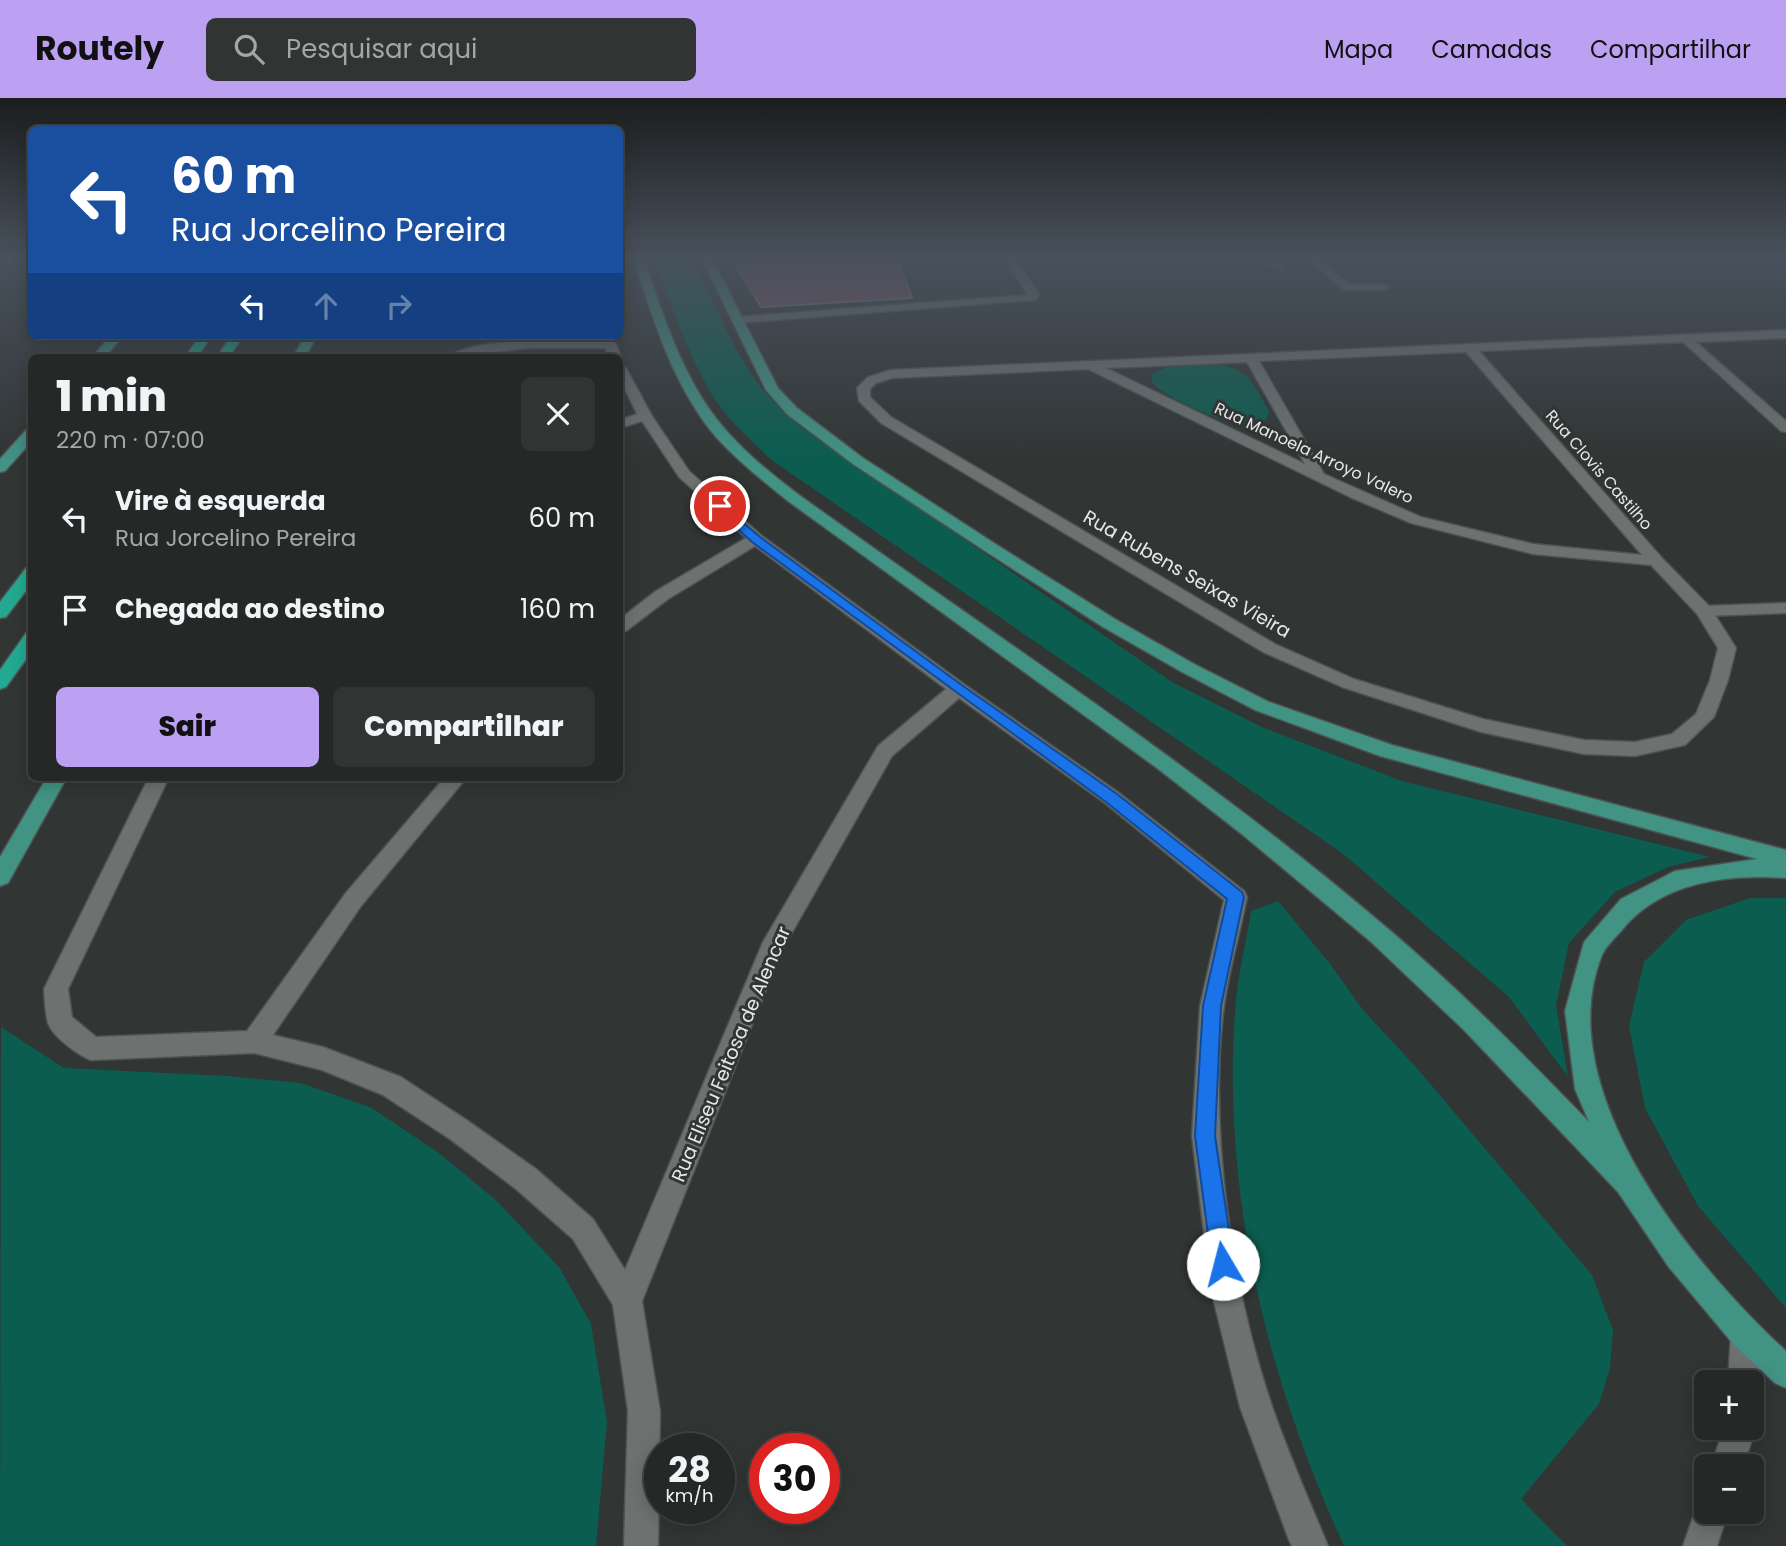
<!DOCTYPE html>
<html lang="pt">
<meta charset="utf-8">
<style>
:root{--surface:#252827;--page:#313433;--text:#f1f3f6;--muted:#a3a6a7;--line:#424444;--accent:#bca0f2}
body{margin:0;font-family:Poppins,sans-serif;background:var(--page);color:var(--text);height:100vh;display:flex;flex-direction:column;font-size:26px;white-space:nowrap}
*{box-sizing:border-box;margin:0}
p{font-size:23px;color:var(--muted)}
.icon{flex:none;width:38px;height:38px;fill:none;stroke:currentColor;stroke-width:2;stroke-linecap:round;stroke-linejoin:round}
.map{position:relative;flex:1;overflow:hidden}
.panel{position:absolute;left:28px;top:256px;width:595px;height:427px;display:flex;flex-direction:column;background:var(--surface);border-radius:10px;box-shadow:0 4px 18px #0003,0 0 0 2px var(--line)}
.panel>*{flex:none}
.hud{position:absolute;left:28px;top:28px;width:595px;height:214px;border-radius:10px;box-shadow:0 4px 18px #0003,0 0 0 2px var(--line);background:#1a4fa0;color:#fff;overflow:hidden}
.fabs{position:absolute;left:1694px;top:1272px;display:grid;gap:14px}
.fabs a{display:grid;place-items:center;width:70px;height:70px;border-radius:10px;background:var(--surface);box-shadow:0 4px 18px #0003,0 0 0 2px var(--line);font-size:35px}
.speed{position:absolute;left:644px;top:1335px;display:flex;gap:14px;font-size:35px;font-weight:700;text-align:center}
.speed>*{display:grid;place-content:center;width:91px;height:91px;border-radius:50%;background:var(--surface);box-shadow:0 4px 18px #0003,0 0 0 2px var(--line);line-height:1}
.speed small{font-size:18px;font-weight:400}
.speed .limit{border:10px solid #d22;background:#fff;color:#111}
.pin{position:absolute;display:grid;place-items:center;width:60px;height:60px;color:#fff;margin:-30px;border:4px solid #fff;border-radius:50%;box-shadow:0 2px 7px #0007}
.me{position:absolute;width:77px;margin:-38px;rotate:352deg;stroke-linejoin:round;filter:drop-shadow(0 0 5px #0008)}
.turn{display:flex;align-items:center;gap:24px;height:147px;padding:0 28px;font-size:32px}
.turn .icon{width:91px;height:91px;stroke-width:2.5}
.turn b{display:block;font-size:49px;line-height:60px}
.lanes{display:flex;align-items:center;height:66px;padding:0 28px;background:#0003;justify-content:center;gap:35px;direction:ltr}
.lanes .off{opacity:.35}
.round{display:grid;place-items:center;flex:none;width:74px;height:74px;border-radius:10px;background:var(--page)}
.head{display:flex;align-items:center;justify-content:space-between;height:119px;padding:0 28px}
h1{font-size:42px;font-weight:800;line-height:52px}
.button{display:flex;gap:14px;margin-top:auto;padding:14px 28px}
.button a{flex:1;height:80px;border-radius:10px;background:var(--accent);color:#111;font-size:28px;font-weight:800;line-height:80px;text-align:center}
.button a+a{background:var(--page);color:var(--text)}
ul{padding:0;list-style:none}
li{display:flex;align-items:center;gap:21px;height:91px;padding:0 28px}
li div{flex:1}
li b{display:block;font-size:26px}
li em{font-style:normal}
header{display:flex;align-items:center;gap:42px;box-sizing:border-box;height:98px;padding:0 35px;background:var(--accent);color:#111}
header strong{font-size:33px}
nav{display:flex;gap:38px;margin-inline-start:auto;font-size:24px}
.search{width:490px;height:63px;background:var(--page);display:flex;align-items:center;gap:18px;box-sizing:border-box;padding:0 24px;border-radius:10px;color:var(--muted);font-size:26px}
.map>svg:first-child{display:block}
.green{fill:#0b5d4f}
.building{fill:#874f68;stroke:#7d797a;stroke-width:2}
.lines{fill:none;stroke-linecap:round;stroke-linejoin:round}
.lane-casing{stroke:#4e5251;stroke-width:3}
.street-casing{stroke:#4e5251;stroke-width:3}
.primary-casing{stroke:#4e5251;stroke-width:3}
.highway-casing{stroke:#4e5251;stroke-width:3}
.lane{fill:#6d7170;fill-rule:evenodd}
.street{fill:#6d7170;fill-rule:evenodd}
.primary{fill:#419384;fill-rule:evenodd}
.highway{fill:#23a991;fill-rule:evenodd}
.route{fill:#1a73e8;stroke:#114b97;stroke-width:2}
.labels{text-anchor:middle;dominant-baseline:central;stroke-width:6;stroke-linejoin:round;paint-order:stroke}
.far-street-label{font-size:16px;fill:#e5e8e7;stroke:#313534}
.street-label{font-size:19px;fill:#e5e8e7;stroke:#313534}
</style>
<header>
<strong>Routely</strong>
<div class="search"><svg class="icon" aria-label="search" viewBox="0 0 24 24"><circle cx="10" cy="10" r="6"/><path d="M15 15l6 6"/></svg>Pesquisar aqui</div>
<nav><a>Mapa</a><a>Camadas</a><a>Compartilhar</a></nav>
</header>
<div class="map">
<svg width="1786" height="1448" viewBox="0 0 1786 1448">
<rect width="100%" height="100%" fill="#313534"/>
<path class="green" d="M 652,159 L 693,159 C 712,201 730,247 757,284 C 770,302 786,316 802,330 L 1172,584 L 1264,630 L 1402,683 L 1710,759 L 1668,769 L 1615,794 L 1569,845 L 1556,907 L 1568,979 L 1509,899 L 1342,755 L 773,363 C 752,343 726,321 711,295 C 686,252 671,204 652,159 Z
M 1208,266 C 1247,267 1251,282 1269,313 L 1266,322 C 1257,326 1248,328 1238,326 C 1221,324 1160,297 1152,284 L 1152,276 L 1166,269 Z
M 1750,800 L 1786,800 L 1786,1210 L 1698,1108 L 1645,1010 L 1629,928 L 1644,864 L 1686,822 Z
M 1278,803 L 1331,867 L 1363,912 L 1416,969 L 1592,1177 L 1613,1232 L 1610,1270 L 1599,1306 L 1521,1401 L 1567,1448 L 1344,1448 C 1267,1280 1222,1098 1235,913 C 1237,880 1246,846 1251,813 Z
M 1,929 L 64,970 L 228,978 L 301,985 L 372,1010 L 439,1055 L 498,1104 L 559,1169 L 591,1226 L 607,1324 L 596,1448 L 0,1448 Z"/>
<path class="building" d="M 803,159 L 897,159 L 912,200 L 761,209 L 733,163 Z"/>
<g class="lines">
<defs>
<path id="lane" d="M 1004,159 L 1014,159 L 1039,196 L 1035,202 L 736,225 L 731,222 L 736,219 L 1028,197 Z
M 1263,159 L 1273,159 L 1283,170 L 1275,172 Z
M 1305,159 L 1316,159 L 1350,187 L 1384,186 L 1389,189 L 1384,192 L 1344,192 Z
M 1786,505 L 1786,515 L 1704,518 L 1696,513 L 1704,508 Z"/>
<path id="street" d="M 1786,232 L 1786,240 L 1696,244 L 1786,323 L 1786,334 L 1781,333 L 1683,244 L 1479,253 L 1662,460 L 1710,509 L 1736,550 L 1728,582 L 1714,619 L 1685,647 L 1635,658 L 1584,656 L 1481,634 L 1342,589 L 1263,554 L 881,325 L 859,303 L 857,290 L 868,279 L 891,272 ZM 1466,254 L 1642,457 L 1533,446 L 1421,419 L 1324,376 L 1259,263 ZM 1247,264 L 1305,366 L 1106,270 ZM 1088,271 L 1352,400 L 1411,425 L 1533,456 L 1651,467 L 1697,516 L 1718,550 L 1710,582 L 1696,616 L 1672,636 L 1635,644 L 1584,642 L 1483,621 L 1354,581 L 1275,546 L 891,319 L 870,299 L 870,291 L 876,285 L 892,280 Z
M 610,242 L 616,246 L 621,259 L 620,261 L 620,259 L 609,259 L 605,250 L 530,250 L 448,259 C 474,238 574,243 610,242 Z
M 620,266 L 626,270 L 652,318 L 689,373 L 762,438 L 965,587 L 1119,695 L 1244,793 L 1247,799 C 1240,835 1229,872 1224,908 C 1208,1033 1232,1192 1273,1311 C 1289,1357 1309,1402 1328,1448 L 1292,1448 L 1289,1442 L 1240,1309 L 1211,1192 L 1192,1038 L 1200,908 L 1224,802 L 1105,705 L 959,600 L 892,658 L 781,854 L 642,1203 L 660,1313 L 658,1448 L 624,1448 L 628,1313 L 613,1207 L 573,1141 L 516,1091 L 450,1041 L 383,997 L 322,972 L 254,955 L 91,962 C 78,957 53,939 48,925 C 45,915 45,902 44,891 L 149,679 L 169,679 L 68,891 L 72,919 L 96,939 L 247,933 L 345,796 L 445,679 L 467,679 L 361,808 L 273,937 L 323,949 L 401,979 L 468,1023 L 536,1071 L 593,1121 L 625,1172 L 763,844 L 878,648 L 946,591 L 755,448 L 668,501 L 626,533 L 620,534 L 620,521 L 656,493 L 746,440 L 679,379 L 642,323 L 620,330 L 620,322 L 637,316 L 620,281 Z
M 1746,1222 L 1757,1226 C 1765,1245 1763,1276 1755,1295 L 1752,1297 L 1752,1284 L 1728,1284 L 1731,1237 L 1735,1226 Z
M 1752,1319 L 1756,1330 L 1743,1368 L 1711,1368 L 1724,1330 L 1752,1330 Z
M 1706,1399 L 1706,1414 L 1728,1414 L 1717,1448 L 1683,1448 L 1699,1402 Z"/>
<path id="primary" d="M 633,159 L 643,159 C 661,210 678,267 710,312 C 734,346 766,372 799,397 C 996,539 1201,671 1387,830 C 1458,890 1524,957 1589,1024 L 1575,991 L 1565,913 L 1584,844 L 1621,801 L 1675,773 L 1757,761 L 1380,658 L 1255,612 L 1182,574 L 1103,529 L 985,453 L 853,366 L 787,316 L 766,292 L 701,159 L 711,159 L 778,290 L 797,310 L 863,360 L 997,447 L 1115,521 L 1194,566 L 1269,604 L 1392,647 L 1786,752 L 1786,780 C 1727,776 1661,784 1622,832 C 1616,839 1606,848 1602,857 C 1548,991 1693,1168 1786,1253 L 1786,1290 L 1775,1285 L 1735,1248 L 1668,1168 L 1618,1094 L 1464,932 L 1370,843 L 1243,737 L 1157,670 L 788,403 C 763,383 738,363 716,339 C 673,288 653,221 633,159 Z
M 111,238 L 123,238 L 105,259 L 92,259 Z
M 305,238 L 317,238 L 305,259 L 293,259 Z
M 32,330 L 32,343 L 5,373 L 0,374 L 0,361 L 27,331 Z
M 47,679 L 67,679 L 8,785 L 0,788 L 0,759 Z"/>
<path id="highway" d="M 200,238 L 212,238 L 197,259 L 185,259 Z
M 231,238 L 243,238 L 229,259 L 217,259 Z
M 32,468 L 32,485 L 6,519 L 0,520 L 0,504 L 26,470 Z
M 32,534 L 32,553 L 6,589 L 0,591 L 0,572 L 26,535 Z"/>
</defs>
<use href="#lane" class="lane-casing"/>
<use href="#street" class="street-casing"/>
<use href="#primary" class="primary-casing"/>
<use href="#highway" class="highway-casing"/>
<use href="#lane" class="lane"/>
<use href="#street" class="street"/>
<use href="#primary" class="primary"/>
<use href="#highway" class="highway"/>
</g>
<linearGradient id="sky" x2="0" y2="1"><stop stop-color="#1b1d1d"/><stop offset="0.44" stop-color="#48515c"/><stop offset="1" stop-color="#48515c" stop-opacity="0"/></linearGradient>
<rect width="1786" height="362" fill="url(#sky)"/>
<path class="route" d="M 720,405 L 760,439 L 963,588 L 1117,696 L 1242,794 L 1244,799 L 1221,908 L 1215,1038 L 1234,1166 L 1231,1174 L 1223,1178 L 1215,1174 L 1212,1166 L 1195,1038 L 1203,908 L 1227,801 L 1106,704 L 752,444 L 716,411 L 716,406 Z"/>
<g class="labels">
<g class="far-street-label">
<text transform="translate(1314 355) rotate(25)">Rua Manoela Arroyo Valero</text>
<text transform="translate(1599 372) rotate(49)">Rua Clovis Castilho</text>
</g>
<g class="street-label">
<text transform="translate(1187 476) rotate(30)">Rua Rubens Seixas Vieira</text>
<text transform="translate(731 956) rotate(-67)">Rua Eliseu Feitosa de Alencar</text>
</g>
</g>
</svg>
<div class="fabs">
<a>+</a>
<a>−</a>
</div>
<div class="speed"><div>28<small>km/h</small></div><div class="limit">30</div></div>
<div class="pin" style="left:720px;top:408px;background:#d93025"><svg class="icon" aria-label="arrive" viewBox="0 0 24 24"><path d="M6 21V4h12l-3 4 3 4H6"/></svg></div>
<svg class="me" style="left:1223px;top:1166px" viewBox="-20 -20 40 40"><circle r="19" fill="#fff"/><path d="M0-13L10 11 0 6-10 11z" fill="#1a73e8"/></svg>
<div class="hud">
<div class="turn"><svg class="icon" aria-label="left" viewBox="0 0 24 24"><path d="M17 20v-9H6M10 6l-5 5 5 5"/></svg><div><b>60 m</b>Rua Jorcelino Pereira</div></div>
<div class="lanes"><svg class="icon" aria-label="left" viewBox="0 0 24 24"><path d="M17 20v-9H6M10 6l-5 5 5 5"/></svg><svg class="icon off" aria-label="ahead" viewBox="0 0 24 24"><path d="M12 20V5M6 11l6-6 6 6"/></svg><svg class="icon off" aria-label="right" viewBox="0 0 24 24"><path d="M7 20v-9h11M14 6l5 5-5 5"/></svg></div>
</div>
<section class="panel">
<div class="head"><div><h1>1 min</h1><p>220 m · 07:00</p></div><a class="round"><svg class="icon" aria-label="close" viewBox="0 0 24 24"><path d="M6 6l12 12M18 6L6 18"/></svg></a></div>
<ul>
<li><svg class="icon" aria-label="left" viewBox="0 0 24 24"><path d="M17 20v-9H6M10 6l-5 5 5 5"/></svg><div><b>Vire à esquerda</b><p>Rua Jorcelino Pereira</p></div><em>60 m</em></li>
<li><svg class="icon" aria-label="arrive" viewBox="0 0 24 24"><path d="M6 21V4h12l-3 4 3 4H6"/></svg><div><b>Chegada ao destino</b></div><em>160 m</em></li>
</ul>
<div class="button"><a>Sair</a><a>Compartilhar</a></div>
</section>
</div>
